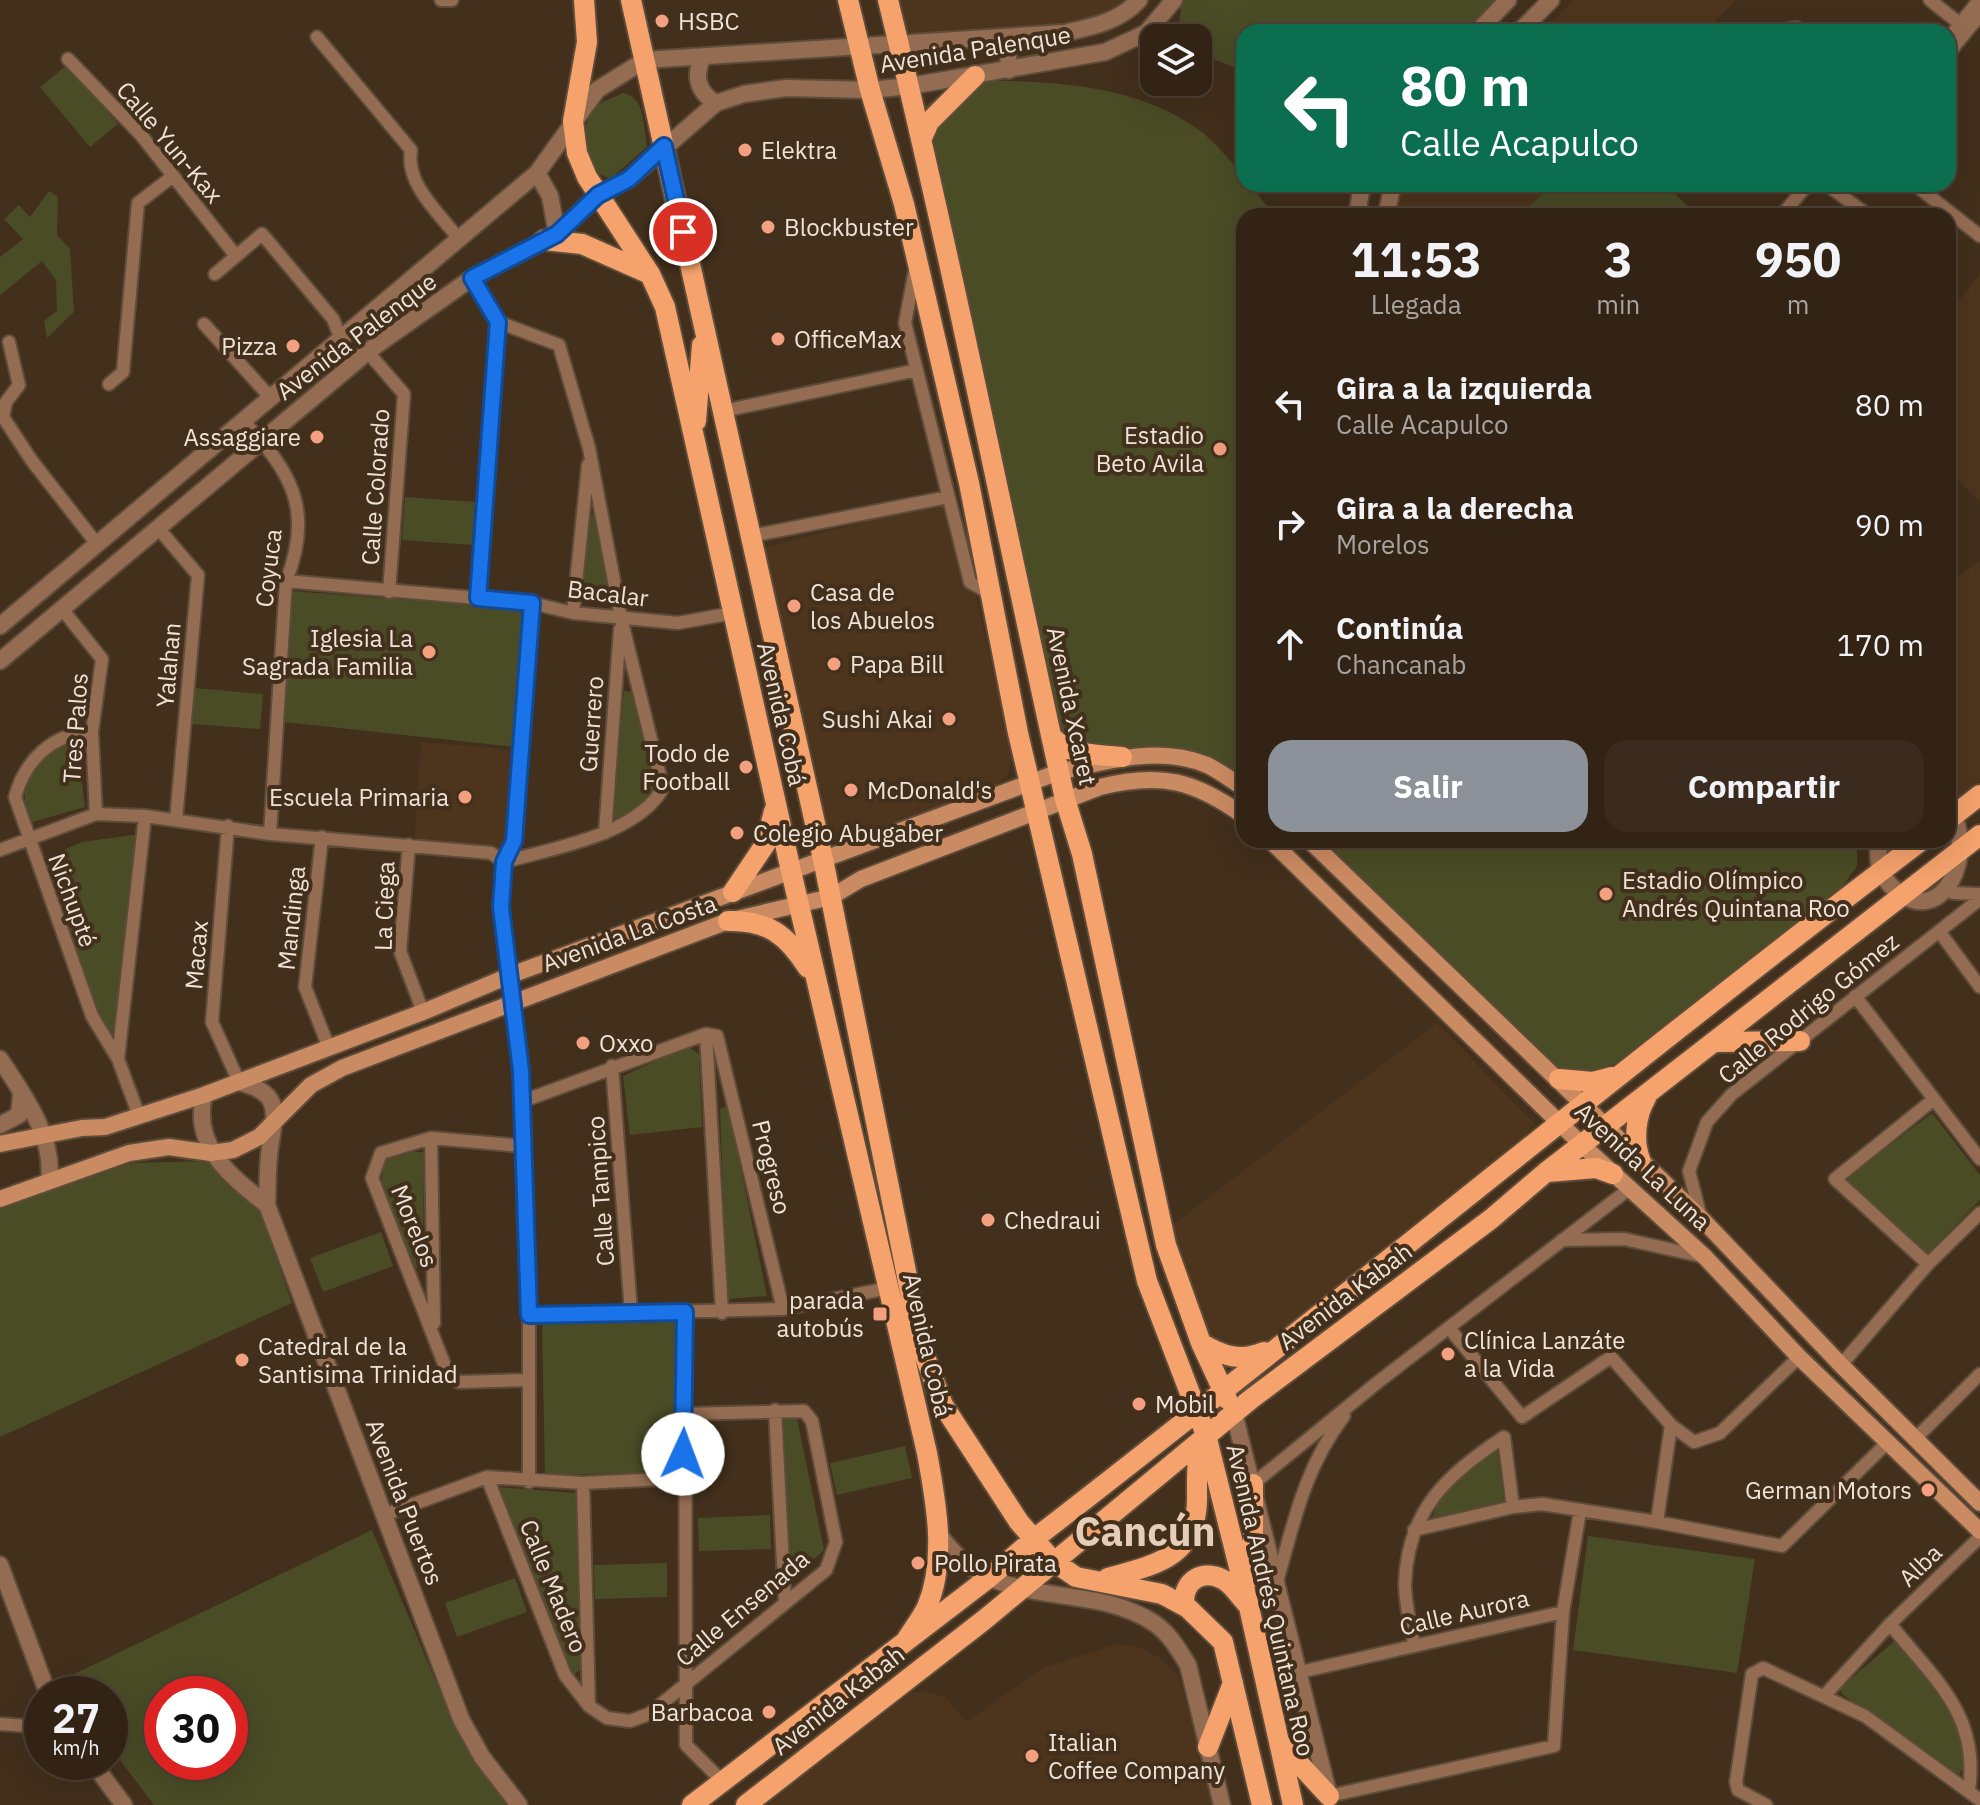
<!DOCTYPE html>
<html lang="es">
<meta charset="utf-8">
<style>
:root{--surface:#322315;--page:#3a2b1e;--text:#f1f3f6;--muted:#a8a4a0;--line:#4d4034;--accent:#8c9099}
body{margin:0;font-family:"IBM Plex Sans",sans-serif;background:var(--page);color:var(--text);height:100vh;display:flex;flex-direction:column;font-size:30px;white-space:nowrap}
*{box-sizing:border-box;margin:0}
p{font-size:26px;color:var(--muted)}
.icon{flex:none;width:44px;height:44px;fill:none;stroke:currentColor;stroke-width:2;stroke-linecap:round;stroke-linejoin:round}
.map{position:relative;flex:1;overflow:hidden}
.panel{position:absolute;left:1236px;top:208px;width:720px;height:640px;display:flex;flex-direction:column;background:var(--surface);border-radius:24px;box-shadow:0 8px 32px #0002,0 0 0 2px var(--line)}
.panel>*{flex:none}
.hud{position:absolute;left:1236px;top:24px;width:720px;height:168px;border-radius:24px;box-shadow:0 8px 32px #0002,0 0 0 2px var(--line);background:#0b6e4f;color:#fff;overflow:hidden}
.buttons{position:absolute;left:1140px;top:24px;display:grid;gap:16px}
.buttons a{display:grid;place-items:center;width:72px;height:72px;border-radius:16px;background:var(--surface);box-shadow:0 8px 32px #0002,0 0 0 2px var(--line);font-size:40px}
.speed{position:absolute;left:24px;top:1676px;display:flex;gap:16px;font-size:40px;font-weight:700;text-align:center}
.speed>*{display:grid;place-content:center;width:104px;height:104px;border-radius:50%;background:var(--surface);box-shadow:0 8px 32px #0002,0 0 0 2px var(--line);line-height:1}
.speed small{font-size:20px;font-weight:400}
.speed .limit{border:12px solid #d22;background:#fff;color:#111}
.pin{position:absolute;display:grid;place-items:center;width:68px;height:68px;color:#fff;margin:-34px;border:4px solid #fff;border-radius:50%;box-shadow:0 2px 8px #0007}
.me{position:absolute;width:88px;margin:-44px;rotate:2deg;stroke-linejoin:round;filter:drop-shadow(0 0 6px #0008)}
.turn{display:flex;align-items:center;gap:28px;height:168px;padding:0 32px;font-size:36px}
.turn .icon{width:104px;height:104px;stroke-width:2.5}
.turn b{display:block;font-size:56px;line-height:68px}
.eta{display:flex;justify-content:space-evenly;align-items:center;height:136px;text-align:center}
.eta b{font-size:48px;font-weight:800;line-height:56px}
.cta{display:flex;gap:16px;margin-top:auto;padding:16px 32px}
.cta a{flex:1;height:92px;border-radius:24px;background:var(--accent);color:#fff;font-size:32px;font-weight:800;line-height:92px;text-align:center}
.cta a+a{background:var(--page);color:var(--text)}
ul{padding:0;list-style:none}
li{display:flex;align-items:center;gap:24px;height:120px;padding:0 32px}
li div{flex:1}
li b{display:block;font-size:30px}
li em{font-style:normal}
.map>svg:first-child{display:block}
.built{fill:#4d351d}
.green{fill:#4a4c26;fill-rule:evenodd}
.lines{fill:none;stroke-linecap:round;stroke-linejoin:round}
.minor-casing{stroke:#5e4c3a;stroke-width:16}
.tertiary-casing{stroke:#5e4c3a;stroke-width:20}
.secondary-casing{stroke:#5e4c3a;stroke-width:20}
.primary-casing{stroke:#5e4c3a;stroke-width:24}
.minor{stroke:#946c52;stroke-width:12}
.tertiary{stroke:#946c52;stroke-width:16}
.secondary{stroke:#cb8b62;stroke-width:16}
.primary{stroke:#f5a26c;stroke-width:20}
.route-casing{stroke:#114b97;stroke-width:20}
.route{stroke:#1a73e8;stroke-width:14}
.poi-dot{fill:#f3a081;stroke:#422f1c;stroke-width:3}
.labels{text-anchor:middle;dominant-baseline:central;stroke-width:8;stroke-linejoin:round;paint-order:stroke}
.poi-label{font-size:24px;fill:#efe3d8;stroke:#422f1c;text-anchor:start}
.street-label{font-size:24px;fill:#efe3d8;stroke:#422f1c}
.town-label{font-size:40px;font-weight:bold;fill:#e6cdb7;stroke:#422f1c}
</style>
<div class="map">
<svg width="1980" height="1805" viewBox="0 0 1980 1805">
<rect width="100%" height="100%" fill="#422f1c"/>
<path class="built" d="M 893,0 L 1127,0 L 1104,18 L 1069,28 L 907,35 Z
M 1574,0 L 1736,0 L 1704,32 L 1542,32 Z
M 1403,184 L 1552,184 L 1520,216 L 1396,216 Z
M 1980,273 L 1980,502 L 1948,469 L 1948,315 Z
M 953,498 L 1013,755 L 1009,772 L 997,785 L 847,843 L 825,840 L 764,548 Z
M 1980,560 L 1980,780 L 1948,805 L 1948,583 Z
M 421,742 L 517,750 L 509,852 L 414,843 Z
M 1437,1023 L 1534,1123 L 1523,1144 L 1255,1351 L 1245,1354 L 1206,1339 L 1170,1227 Z
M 1117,1644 L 1137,1646 L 1157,1656 L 1179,1677 L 1215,1805 L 761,1805 L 911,1693 L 924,1691 L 945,1697 L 966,1722 L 1043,1668 Z"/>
<path class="green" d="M 1182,0 L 1498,0 L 1467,32 L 1244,32 L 1244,81 L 1236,68 L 1198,53 L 1198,38 L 1183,38 L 1179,23 Z
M 68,64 L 118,124 L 90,147 L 40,87 Z
M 970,80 C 1050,82 1132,82 1199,130 C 1225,149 1254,192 1276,216 L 1244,216 L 1244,777 L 1215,764 L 1106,752 L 1056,733 L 922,109 L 941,94 Z
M 623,93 C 646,97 643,127 647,147 L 611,178 C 577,171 582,131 592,107 Z
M 1552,184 L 1665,184 L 1698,216 L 1520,216 Z
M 49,191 L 58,197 L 57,235 L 70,249 L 74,312 L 47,338 L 44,321 L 57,311 L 56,280 L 42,261 L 0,295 L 0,257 L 23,239 L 4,219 L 19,205 L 30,217 Z
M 405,497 L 475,502 L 472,545 L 402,540 Z
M 596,514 L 609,595 L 605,602 L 579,600 L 586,515 Z
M 291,591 L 525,609 L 514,747 L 284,722 Z
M 195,688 L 263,694 L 260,729 L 192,724 Z
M 624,691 L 634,692 L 656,793 L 648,804 L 616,821 L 612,814 Z
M 77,739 L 85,807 L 29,823 C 15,776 37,757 77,739 Z
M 140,834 L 115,1047 L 99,1013 L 43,859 L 82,842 Z
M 1316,840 L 1857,840 L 1857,866 L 1837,894 L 1639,1053 L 1596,1072 L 1567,1073 L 1547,1062 Z
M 687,1046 L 699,1054 L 702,1127 L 630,1135 L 623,1076 Z
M 728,1106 L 767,1296 L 727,1299 L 720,1109 Z
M 1932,1113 L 1980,1175 L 1980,1200 L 1927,1254 L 1844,1180 Z
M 407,1152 L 424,1152 L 423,1268 L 416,1268 L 380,1188 L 385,1158 Z
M 208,1161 L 259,1208 L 292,1303 L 0,1437 L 0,1208 L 132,1163 Z
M 381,1232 L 393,1266 L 323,1292 L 310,1258 Z
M 676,1322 L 679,1472 L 545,1475 L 542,1324 Z
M 783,1413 L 797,1418 L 824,1550 L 795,1577 L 789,1573 Z
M 905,1446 L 912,1478 L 837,1495 L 830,1463 Z
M 1497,1447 L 1504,1501 L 1432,1518 C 1444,1485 1469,1467 1497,1447 Z
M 498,1487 L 576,1493 L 582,1669 L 571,1676 Z
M 770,1515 L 771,1549 L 699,1551 L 698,1518 Z
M 372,1530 L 453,1722 L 511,1805 L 154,1805 L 110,1747 L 110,1694 L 70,1694 L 60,1681 ZM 162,1694 L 230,1694 L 230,1762 L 162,1762 Z
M 1588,1536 L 1755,1559 L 1737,1673 L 1573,1650 Z
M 667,1563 L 667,1597 L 595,1599 L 594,1565 Z
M 515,1578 L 527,1612 L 457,1637 L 445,1603 Z
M 1898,1638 C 1922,1662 1980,1713 1973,1750 C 1971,1759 1962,1769 1957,1778 L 1842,1694 L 1840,1688 Z"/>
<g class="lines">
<defs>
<path id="minor" d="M 441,0 L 452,0
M 1930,0 L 1960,24
M 1778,31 L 1797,28 L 1801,32
M 317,37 L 411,150 C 405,184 439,213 459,239
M 1948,39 L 1979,0
M 1948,54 L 1980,15
M 68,59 L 141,135 L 236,256
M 1826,184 L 1869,216
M 1914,184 L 1980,236
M 1781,216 L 1808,184
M 915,270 L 905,323 L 970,582 L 991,594
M 215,274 L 262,234 L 333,319 L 341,339
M 472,278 L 498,322 L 478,598
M 204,324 L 270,397
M 9,342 L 19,385 L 6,402 L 3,417 L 32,461 L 97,544
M 371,349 L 372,357 L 404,394 L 389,592
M 109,384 L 123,372 L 138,203 L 173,176
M 723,411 L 917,370
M 243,421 C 292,471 314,512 286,581 L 270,834
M 158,528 L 198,575 L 176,820
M 751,536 L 948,497
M 286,581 L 532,603 L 573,613 L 678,623 L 733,613
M 62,609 L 102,659 L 92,732 L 96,814
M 573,613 L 588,465
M 92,732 C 53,733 25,760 15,797 L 92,1016 L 118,1059 L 139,1116
M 228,826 L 212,1022 L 239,1082
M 605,833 L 620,629
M 322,837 L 305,987 L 329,1048
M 409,845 L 400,951 L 423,1012
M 0,850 L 96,814 L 145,816 L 270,834 L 491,853 L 504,862 C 553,848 637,835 663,788 L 621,618 L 589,448 L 559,345 L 498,322
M 1953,893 L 1980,894
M 1939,931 L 1980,987
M 1855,996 L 1980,1159
M 706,1034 L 722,1313
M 118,1059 L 145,816
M 612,1066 L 631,1312
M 523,1101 L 706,1034 L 717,1036 L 783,1309
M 431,1138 L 434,1323
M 523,1146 L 431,1138 L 381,1153 L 372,1178 L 448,1374 L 459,1382 L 527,1380
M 1701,1218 L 1689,1171 L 1707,1122 L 1732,1094 L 1980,899
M 1562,1240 L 1624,1239 L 1705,1257
M 1928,1264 L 1835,1179 L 1933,1100
M 685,1312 L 686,1745 L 722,1781
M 529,1315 L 783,1309 L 889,1288
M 1449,1328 L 1522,1417 L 1611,1357 L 1671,1425
M 1799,1357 L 1720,1433 L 1694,1442 L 1671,1425 L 1657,1522 L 1782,1546 L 1888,1442
M 1841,1365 L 1928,1264 L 1980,1213
M 775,1410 L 785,1602
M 1916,1438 L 1980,1374
M 487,1477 L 565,1675 L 589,1706 L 607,1718 L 630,1721 L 649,1714 L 826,1570 L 836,1542 L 812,1421 L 804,1411 L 685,1414
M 529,1482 L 529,1315 L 521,1071 L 501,907 L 504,862 L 514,841 L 532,603
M 583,1483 L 589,1706
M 1253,1484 L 1378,1382 L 1629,1189
M 384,1515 L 487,1477 L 583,1483 L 683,1478
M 1414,1530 L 1513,1507 L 1542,1504 L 1657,1522
M 1277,1582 C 1294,1521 1305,1467 1344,1416
M 1890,1624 C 1931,1676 1980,1713 1969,1789
M 1414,1646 C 1411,1626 1405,1604 1405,1584 C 1407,1511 1447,1474 1504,1437 L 1513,1507
M 1300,1672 L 1563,1612
M 1825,1695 L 1890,1624 L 1980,1537
M 0,1724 L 42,1727
M 1329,1796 L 1554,1746 L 1563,1612 L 1580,1511
M 1766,1805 L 1738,1790 L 1736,1782 L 1752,1674 L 1763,1668 L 1865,1716 L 1980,1800"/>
<path id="tertiary" d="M 1477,32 L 1508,0
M 1519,32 L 1551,0
M 1007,37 L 1009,70
M 704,56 C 693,74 697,92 716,103
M 537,173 L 550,196 L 557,234
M 1357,216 L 1362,184
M 1386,216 L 1393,184
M 0,626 L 537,173 L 597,90 L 645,60 L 1064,33 C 1091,27 1119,22 1139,0
M 0,661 L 371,349 L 472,278 L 557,234 L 598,195 L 629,179 L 716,103 L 744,94 L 786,88 L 870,90 L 910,86 L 1105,52 L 1146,33 L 1174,0
M 1880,840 C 1876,857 1879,873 1891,886 C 1943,937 1980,847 1948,809
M 0,1059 C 23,1094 55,1137 49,1181
M 239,1082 C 281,1093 276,1110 270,1148 C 267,1166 268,1186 267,1205 L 461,1719 L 482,1757 L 519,1805
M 204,1095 C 192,1146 230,1176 267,1205
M 0,1125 L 19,1115 L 21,1095
M 1234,1413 L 1329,1796
M 939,1534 C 995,1616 1085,1578 1154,1623 C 1169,1633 1179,1650 1188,1665 L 1222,1805
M 0,1565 L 48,1694
M 92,1762 L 124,1805"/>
<path id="secondary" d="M 1270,840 L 1582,1145 L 1705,1257 L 1799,1357 L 1980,1531
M 1309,840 L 1701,1218 L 1841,1365 L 1980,1503
M 0,1144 L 82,1128 L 105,1127 L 204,1095 L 423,1012 L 511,975 L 1059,772 C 1106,761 1159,745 1207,765 C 1220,771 1232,781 1244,788
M 0,1199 L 129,1153 L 169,1147 L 211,1153 L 233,1150 L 259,1137 L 311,1085 L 342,1068 L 728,921 L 831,897 L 861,879 L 1100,787 C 1160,772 1194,780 1244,816"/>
<path id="primary" d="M 584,0 L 587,42 L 573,121 L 577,153 L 587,177 L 650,274 L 665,307 L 791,871 L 927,1453 C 936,1502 947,1559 927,1607 C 922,1618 913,1629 907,1639
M 631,0 L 823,859 L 921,1346 L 943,1405 L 1019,1522 L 1053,1561 L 1076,1577 L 1162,1594 L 1188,1608 L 1223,1642 L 1262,1805
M 848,0 L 870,90 L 904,204 L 969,483 L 1018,733 L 1147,1281 L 1206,1435 L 1249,1607 L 1293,1805
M 888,0 C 953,265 1006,533 1065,799 L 1082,854 L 1166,1245 L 1201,1343 L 1227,1399
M 922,138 L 929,122 L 975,76
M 544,240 L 582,244 L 650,274
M 696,421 L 702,345
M 1052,737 C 1068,755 1099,755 1122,757
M 1948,820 L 1980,795
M 733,892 L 766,843 L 774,811
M 728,921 C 768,920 787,935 808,968
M 1716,1042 L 1800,1041
M 1559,1079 L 1593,1082 L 1612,1077
M 1640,1159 C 1633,1140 1636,1115 1646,1098
M 1548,1172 L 1596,1168 L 1613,1174
M 1201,1343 C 1222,1356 1241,1362 1264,1352
M 1108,1578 C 1159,1564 1199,1556 1197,1493 C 1197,1474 1196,1455 1205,1437
M 1245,1584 L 1253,1550 L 1253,1484
M 1184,1604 C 1183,1581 1202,1568 1224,1580 C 1232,1584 1240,1597 1247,1604
M 1280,1743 L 1329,1796
M 1208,1747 L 1233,1683
M 692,1805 L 991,1576 L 1034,1539 C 1332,1309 1622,1068 1922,840
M 746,1805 L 984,1620 L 1251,1399 L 1491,1219 L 1545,1173 L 1980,835"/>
</defs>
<use href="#minor" class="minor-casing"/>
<use href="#tertiary" class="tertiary-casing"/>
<use href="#secondary" class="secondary-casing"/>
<use href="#primary" class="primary-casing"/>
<use href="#minor" class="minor"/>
<use href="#tertiary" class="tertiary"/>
<use href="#secondary" class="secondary"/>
<use href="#primary" class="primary"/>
</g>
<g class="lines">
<defs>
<path id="route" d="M 683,232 L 664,146 L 629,179 L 598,195 L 557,234 L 472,278 L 498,322 L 478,598 L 532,603 L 514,841 L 504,862 L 501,907 L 521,1071 L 529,1315 L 685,1312 L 683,1454"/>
</defs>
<use href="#route" class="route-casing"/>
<use href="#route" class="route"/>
</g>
<g class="poi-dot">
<circle cx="662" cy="21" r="8"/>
<circle cx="745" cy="150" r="8"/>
<circle cx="768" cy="227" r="8"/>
<circle cx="778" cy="339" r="8"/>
<circle cx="293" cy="346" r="8"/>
<circle cx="317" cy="437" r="8"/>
<circle cx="1220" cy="449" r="8"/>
<circle cx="794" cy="606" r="8"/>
<circle cx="429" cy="652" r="8"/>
<circle cx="834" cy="664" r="8"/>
<circle cx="949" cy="719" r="8"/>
<circle cx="746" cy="767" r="8"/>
<circle cx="851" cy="790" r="8"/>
<circle cx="465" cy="797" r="8"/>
<circle cx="737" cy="833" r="8"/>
<circle cx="1606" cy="894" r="8"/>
<circle cx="583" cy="1043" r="8"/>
<circle cx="988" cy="1220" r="8"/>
<rect x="872" y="1306" width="16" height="16" rx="4"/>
<circle cx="1448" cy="1354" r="8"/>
<circle cx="242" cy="1360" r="8"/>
<circle cx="1139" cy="1404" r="8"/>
<circle cx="1928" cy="1490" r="8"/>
<circle cx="918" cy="1563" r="8"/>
<circle cx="769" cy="1712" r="8"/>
<circle cx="1032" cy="1756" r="8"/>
</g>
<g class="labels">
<g class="poi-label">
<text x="678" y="21">HSBC</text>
<text x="761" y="150">Elektra</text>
<text x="784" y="227">Blockbuster</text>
<text x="794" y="339">OfficeMax</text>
<text x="277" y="346" text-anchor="end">Pizza</text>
<text x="1204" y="435" text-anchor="end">Estadio<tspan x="1204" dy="28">Beto Avila</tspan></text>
<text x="301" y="437" text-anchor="end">Assaggiare</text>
<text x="810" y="592">Casa de<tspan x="810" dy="28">los Abuelos</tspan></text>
<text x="413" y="638" text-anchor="end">Iglesia La<tspan x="413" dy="28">Sagrada Familia</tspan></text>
<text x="850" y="664">Papa Bill</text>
<text x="933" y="719" text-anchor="end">Sushi Akai</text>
<text x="730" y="753" text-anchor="end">Todo de<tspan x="730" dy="28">Football</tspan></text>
<text x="867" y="790">McDonald's</text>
<text x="449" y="797" text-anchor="end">Escuela Primaria</text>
<text x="753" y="833">Colegio Abugaber</text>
<text x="1622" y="880">Estadio Olímpico<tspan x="1622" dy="28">Andrés Quintana Roo</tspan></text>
<text x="599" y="1043">Oxxo</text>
<text x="1004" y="1220">Chedraui</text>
<text x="864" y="1300" text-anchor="end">parada<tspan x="864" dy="28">autobús</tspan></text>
<text x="1464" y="1340">Clínica Lanzáte<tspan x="1464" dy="28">a la Vida</tspan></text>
<text x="258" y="1346">Catedral de la<tspan x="258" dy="28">Santisima Trinidad</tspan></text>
<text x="1155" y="1404">Mobil</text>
<text x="1912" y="1490" text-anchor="end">German Motors</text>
<text x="934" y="1563">Pollo Pirata</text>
<text x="753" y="1712" text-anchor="end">Barbacoa</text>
<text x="1048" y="1742">Italian<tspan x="1048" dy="28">Coffee Company</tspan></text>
</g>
<g class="street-label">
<text transform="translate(975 49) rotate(-9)">Avenida Palenque</text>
<text transform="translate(170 142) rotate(50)">Calle Yun-Kax</text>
<text transform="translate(356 336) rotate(-37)">Avenida Palenque</text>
<text transform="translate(375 487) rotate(-86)">Calle Colorado</text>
<text transform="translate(268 568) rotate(-83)">Coyuca</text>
<text transform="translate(608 593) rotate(7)">Bacalar</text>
<text transform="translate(168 665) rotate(-85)">Yalahan</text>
<text transform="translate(1072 706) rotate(78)">Avenida Xcaret</text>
<text transform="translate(782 714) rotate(77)">Avenida Cobá</text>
<text transform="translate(591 724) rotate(-86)">Guerrero</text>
<text transform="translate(75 728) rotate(-86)">Tres Palos</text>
<text transform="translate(73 900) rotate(70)">Nichupté</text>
<text transform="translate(384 906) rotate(-88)">La Ciega</text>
<text transform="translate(291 918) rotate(-84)">Mandinga</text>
<text transform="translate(629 933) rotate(-20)">Avenida La Costa</text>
<text transform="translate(196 955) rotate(-85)">Macax</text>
<text transform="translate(1808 1008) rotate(-39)">Calle Rodrigo Gómez</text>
<text transform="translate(1643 1166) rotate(43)">Avenida La Luna</text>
<text transform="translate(772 1167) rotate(76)">Progreso</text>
<text transform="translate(600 1191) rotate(-94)">Calle Tampico</text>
<text transform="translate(415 1226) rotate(68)">Morelos</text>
<text transform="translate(1345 1296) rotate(-37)">Avenida Kabah</text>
<text transform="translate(928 1345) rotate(77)">Avenida Cobá</text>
<text transform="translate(405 1502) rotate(69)">Avenida Puertos</text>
<text transform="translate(1920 1565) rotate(-44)">Alba</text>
<text transform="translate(554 1586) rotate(68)">Calle Madero</text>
<text transform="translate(1271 1600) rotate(77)">Avenida Andrés Quintana Roo</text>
<text transform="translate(742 1608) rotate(-40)">Calle Ensenada</text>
<text transform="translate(1464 1612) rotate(-13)">Calle Aurora</text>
<text transform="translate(838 1700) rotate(-38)">Avenida Kabah</text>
</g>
<g class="town-label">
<text x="1145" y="1531">Cancún</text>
</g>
</g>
</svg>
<div class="buttons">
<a><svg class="icon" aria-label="layers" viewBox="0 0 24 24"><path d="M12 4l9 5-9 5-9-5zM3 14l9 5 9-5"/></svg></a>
</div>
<div class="speed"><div>27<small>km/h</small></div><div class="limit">30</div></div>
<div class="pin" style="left:683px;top:232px;background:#d93025"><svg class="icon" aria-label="arrive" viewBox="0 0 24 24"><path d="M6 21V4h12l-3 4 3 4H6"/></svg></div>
<svg class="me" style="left:683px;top:1454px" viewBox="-20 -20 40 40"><circle r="19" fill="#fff"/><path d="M0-13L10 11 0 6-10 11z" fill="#1a73e8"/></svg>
<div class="hud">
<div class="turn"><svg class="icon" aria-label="left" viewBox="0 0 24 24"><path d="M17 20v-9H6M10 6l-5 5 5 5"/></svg><div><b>80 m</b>Calle Acapulco</div></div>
</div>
<section class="panel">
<div class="eta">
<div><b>11:53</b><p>Llegada</p></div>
<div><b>3</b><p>min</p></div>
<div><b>950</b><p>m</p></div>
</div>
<ul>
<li><svg class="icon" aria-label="left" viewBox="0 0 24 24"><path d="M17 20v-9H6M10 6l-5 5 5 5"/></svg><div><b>Gira a la izquierda</b><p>Calle Acapulco</p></div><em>80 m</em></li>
<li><svg class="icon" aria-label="right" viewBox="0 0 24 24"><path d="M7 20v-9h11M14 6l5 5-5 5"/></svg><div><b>Gira a la derecha</b><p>Morelos</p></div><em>90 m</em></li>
<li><svg class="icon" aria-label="ahead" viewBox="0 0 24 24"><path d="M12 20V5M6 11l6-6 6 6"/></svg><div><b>Continúa</b><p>Chancanab</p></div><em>170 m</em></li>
</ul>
<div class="cta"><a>Salir</a><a>Compartir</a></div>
</section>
</div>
